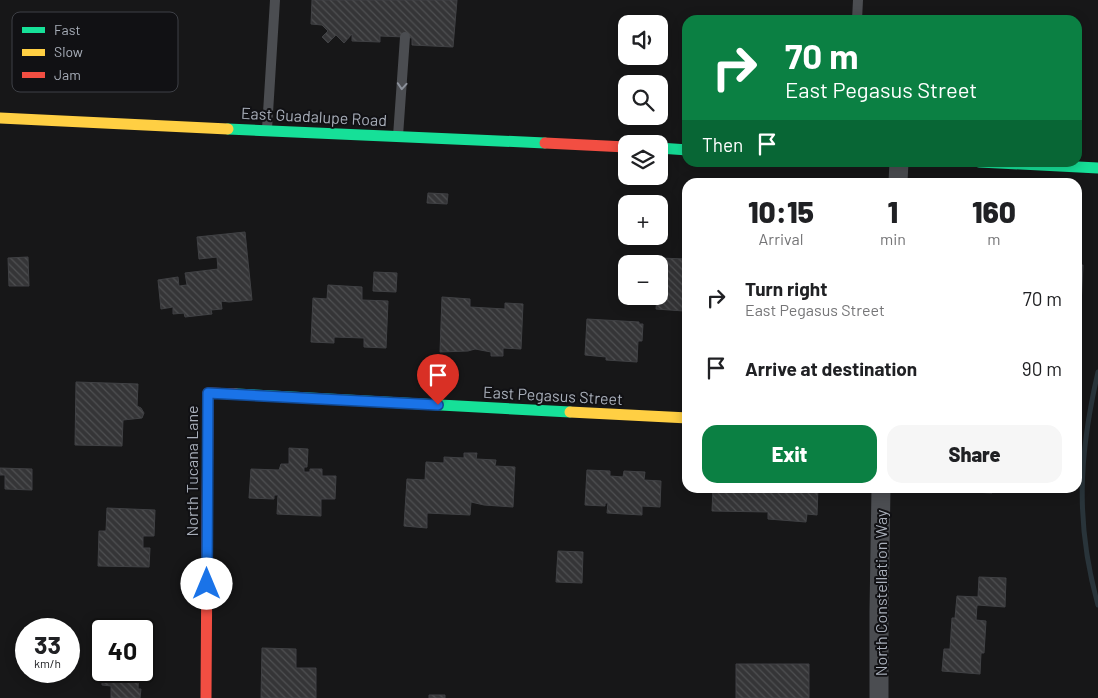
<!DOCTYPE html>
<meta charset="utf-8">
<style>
:root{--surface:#fff;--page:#f6f6f6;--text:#202124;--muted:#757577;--accent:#0b8043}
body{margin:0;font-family:Barlow,sans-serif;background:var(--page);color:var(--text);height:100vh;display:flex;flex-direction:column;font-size:19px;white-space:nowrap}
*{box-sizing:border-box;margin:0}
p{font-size:16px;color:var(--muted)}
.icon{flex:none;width:28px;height:28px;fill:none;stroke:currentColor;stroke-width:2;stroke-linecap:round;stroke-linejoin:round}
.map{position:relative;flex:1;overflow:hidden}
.side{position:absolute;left:682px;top:178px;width:400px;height:315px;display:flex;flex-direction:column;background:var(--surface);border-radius:15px;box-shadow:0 2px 12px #0003}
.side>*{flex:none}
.guide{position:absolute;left:682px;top:15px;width:400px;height:152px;border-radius:15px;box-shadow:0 2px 12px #0003;background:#0b8043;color:#fff;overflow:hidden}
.tools{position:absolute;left:618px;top:15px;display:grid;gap:10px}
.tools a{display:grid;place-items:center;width:50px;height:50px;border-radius:10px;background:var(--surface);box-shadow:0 2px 12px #0003;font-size:25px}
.speed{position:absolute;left:15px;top:618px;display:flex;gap:10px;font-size:25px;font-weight:700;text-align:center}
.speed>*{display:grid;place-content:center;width:65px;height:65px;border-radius:50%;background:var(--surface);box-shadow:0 2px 12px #0003;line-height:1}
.speed small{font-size:12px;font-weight:400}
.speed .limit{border:2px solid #111;border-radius:8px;background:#fff;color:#111}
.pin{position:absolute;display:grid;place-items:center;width:42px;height:42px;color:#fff;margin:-51px -21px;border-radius:50% 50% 50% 0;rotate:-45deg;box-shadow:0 0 5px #0007}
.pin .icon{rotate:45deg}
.me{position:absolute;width:55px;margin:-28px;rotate:0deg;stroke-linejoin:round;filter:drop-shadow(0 0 4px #0008)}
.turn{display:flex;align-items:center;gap:18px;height:105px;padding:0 20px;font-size:22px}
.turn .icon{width:65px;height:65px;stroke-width:2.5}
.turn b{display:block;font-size:35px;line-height:42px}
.then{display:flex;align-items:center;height:48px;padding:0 20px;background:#0003;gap:10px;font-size:19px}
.eta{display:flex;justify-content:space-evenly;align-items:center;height:85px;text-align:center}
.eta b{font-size:30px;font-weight:800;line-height:35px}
.action{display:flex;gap:10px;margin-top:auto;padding:10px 20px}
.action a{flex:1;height:58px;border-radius:15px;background:var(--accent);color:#fff;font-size:20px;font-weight:800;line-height:58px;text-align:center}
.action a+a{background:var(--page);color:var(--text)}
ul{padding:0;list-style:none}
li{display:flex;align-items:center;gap:15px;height:70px;padding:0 20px}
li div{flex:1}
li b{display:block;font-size:19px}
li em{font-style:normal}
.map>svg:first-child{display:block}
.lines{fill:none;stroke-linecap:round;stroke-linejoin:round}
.stream{stroke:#29343a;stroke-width:5}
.building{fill:url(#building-back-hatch);stroke:#404144}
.lane{stroke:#4b4d51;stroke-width:10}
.street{stroke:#4b4d51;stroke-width:19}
.fast{stroke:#16e098;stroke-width:11}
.slow{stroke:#ffcf43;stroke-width:11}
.jam{stroke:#f24e42;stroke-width:11}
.oneway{stroke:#8c919a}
.route-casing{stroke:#114b97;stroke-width:12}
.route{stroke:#1a73e8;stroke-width:9}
.labels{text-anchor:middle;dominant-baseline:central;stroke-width:4;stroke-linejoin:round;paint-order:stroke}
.street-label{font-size:16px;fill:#a8aeb9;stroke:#111114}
.key{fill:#111114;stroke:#3e4046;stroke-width:1}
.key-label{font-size:14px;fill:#a8aeb9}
</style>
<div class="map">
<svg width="1098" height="698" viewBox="0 0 1098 698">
<defs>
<pattern id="building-back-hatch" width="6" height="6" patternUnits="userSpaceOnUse" patternTransform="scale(1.25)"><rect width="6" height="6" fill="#353537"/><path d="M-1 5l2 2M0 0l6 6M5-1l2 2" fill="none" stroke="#4f5052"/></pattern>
</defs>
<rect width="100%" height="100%" fill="#171718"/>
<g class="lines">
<path class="stream" d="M 1098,372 C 1079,454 1075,523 1098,605"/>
</g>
<path class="building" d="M 312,0 L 457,0 L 453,47 L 412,45 L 412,38 L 405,37 L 380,36 L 380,42 L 352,41 L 352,34 L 344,43 L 336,35 L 328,43 L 322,37 L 328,31 L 322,25 L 311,24 Z
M 428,193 L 448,194 L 447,204 L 427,203 Z
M 245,232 L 252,300 L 229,302 L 221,301 L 222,309 L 211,310 L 212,314 L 185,317 L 184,313 L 173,314 L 173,307 L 161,309 L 158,280 L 178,277 L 179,286 L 187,285 L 185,273 L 218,269 L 217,257 L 199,259 L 197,237 Z
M 28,257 L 29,286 L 9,286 L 8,258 Z
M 659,258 L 687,259 L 684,311 L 656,309 L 657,296 L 659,296 Z
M 1078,265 L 1083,265 L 1081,306 L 1078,306 Z
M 374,272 L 397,273 L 396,292 L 373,291 Z
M 328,285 L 362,287 L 362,300 L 388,301 L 386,348 L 364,347 L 364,338 L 334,337 L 334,343 L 311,342 L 313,298 L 327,299 Z
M 442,297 L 470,299 L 470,307 L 505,309 L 505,303 L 523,304 L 521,349 L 503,348 L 503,356 L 491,356 L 491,352 L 475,349 L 468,351 L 440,352 Z
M 587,319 L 639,322 L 639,324 L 643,324 L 642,341 L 638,341 L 637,362 L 606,360 L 606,357 L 585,355 Z
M 76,382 L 138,384 L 137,406 L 141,408 L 144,413 L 142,418 L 123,420 L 122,446 L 75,445 Z
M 289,448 L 308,449 L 307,467 L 304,467 L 304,472 L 310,472 L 310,469 L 322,469 L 322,476 L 336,476 L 335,499 L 321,499 L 321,516 L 277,514 L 278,495 L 274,495 L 274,499 L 249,498 L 251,469 L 279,470 L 281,464 L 289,464 Z
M 464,453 L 477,453 L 476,459 L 496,460 L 495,466 L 515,467 L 513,507 L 484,505 L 471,502 L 470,515 L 427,513 L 427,528 L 404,526 L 407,479 L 425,480 L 426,462 L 444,463 L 444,457 L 464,458 Z
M 0,468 L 32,469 L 32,490 L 5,489 L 5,475 L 0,475 Z
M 587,470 L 610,471 L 610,476 L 623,477 L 624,471 L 645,472 L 644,480 L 661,481 L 660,507 L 642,506 L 642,515 L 607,513 L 608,503 L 605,503 L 605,506 L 585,505 Z
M 713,488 L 818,488 L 817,515 L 807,514 L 806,522 L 768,519 L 768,512 L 712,511 Z
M 954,488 L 992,488 L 992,493 L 953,491 Z
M 107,508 L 155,510 L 154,536 L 143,536 L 143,548 L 150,548 L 149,567 L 98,566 L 99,531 L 106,531 Z
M 558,551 L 583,552 L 582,583 L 556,582 Z
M 979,577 L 1006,578 L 1005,607 L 977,605 L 976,620 L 986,621 L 984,653 L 981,653 L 980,674 L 942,671 L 944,649 L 950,649 L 952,618 L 955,618 L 957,596 L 978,597 Z
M 113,625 L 133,626 L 133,629 L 135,629 L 105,629 L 113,628 Z
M 262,648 L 296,649 L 296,668 L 316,668 L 316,698 L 261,698 Z
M 736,664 L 809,664 L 809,698 L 736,698 Z
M 102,671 L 139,671 L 138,689 L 141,689 L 140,698 L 111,698 L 111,686 L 102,685 Z
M 429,695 L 445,695 L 445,698 L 429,698 Z"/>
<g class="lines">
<path class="lane" d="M 857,20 L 858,0
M 267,129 L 275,0
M 398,136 L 405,37"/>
<path class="street" d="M 898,182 L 899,162
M 879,698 L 879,611 L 881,488"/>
<path class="fast" d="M 228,129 L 545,143
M 659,148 L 688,150
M 979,162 L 1098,168
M 236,394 L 570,412"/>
<path class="slow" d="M 0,118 L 228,129
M 570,412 L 688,418"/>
<path class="jam" d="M 545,143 L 626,147
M 206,698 L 208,393 L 236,394"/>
</g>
<defs><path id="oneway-chevron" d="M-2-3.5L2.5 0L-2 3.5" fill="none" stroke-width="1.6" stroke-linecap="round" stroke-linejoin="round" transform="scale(1.25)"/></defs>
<use class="oneway" href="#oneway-chevron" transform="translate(402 86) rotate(94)"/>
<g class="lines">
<defs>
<path id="route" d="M 207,584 L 208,393 L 438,405"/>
</defs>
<use href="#route" class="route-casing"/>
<use href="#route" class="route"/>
</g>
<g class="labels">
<g class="street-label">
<text transform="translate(314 116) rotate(3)">East Guadalupe Road</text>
<text transform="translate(553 395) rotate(3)">East Pegasus Street</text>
<text transform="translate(191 471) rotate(-90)">North Tucana Lane</text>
<text transform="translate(880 593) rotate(-90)">North Constellation Way</text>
</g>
</g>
<rect x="12" y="12" width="166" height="80" rx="8" class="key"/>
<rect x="22" y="27" width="23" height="6" fill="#16e098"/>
<rect x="22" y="49" width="23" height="7" fill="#ffcf43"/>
<rect x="22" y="72" width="23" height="6" fill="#f24e42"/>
<g class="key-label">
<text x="54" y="35">Fast</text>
<text x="54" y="57">Slow</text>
<text x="54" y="80">Jam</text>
</g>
</svg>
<div class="tools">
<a><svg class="icon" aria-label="sound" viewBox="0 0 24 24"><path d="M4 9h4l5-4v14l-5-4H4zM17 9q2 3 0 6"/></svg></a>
<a><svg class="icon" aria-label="search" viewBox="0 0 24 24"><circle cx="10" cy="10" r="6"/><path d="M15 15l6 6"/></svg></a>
<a><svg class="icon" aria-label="layers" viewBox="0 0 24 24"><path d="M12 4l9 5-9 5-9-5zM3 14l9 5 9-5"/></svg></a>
<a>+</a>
<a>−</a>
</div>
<div class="speed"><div>33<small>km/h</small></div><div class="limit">40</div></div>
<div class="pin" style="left:438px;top:405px;background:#d93025"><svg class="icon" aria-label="arrive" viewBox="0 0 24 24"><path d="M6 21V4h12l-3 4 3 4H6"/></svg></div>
<svg class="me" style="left:207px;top:584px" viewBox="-20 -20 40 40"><circle r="19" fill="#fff"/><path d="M0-13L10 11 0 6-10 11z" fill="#1a73e8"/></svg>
<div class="guide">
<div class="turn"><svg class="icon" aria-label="right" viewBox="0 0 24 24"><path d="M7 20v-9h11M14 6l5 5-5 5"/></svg><div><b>70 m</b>East Pegasus Street</div></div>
<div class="then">Then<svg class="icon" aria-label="arrive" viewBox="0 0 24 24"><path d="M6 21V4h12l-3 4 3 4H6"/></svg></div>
</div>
<section class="side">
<div class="eta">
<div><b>10:15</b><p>Arrival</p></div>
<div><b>1</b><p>min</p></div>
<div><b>160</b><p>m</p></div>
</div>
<ul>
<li><svg class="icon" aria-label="right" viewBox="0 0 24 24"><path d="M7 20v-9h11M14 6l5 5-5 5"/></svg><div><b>Turn right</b><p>East Pegasus Street</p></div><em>70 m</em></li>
<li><svg class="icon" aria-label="arrive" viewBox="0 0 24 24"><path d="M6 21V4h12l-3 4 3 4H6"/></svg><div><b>Arrive at destination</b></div><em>90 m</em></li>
</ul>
<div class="action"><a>Exit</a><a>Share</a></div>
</section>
</div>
